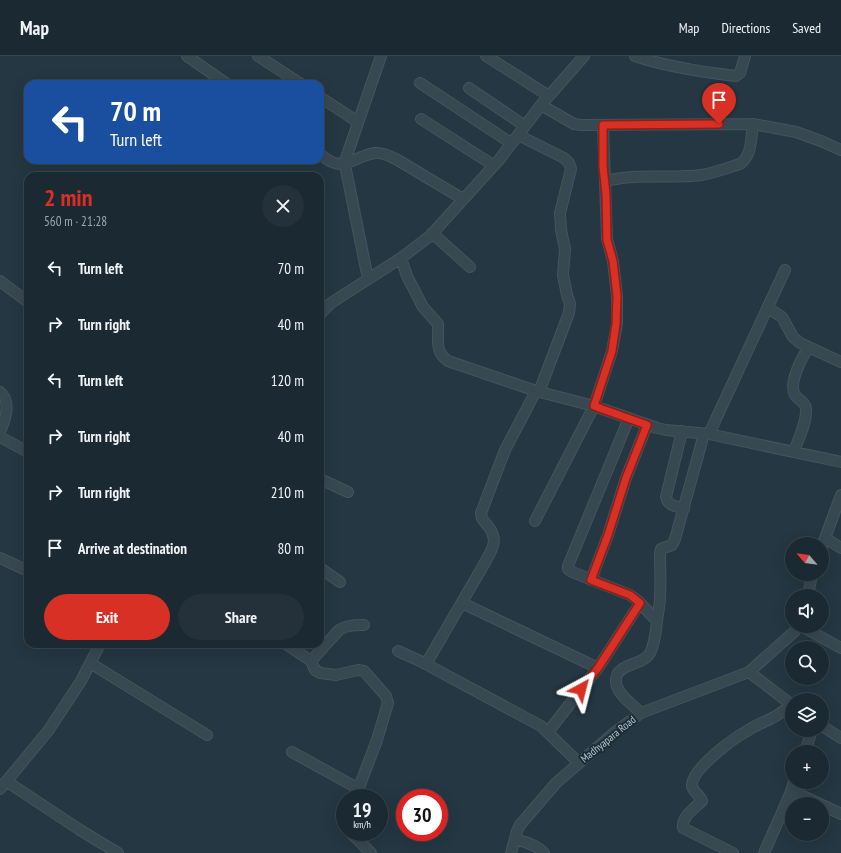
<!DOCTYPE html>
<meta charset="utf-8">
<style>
:root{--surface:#1b2932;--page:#24313a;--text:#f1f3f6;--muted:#a0a6ac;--line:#39454d;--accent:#d93025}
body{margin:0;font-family:"PT Sans Narrow",sans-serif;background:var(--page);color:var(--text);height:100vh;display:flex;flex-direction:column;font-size:15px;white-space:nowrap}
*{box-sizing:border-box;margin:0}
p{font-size:13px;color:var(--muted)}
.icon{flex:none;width:22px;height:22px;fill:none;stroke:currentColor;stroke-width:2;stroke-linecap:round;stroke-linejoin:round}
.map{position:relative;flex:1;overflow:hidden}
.sheet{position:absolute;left:24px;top:116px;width:300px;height:476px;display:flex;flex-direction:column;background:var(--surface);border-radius:12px;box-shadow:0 4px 16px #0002,0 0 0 1px var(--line)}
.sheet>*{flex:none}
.banner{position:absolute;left:24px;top:24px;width:300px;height:84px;border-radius:12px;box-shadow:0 4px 16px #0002,0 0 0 1px var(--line);background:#1a4fa0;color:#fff;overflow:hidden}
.needle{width:26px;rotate:298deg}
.buttons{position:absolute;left:785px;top:481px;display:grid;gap:8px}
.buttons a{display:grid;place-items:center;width:44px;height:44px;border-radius:50%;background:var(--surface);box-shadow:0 4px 16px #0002,0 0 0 1px var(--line);font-size:20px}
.speed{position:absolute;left:336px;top:733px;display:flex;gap:8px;font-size:20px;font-weight:700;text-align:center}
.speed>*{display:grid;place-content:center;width:52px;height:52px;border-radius:50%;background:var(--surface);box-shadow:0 4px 16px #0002,0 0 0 1px var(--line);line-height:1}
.speed small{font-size:10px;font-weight:400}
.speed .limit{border:6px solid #d22;background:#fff;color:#111}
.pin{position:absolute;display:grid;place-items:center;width:34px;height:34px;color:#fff;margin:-41px -17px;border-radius:50% 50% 50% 0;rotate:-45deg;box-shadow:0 0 4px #0007}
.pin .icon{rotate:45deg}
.me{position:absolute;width:44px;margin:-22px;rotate:38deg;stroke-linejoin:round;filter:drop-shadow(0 0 3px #0008)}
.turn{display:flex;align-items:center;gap:14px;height:84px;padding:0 20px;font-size:18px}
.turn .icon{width:52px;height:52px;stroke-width:2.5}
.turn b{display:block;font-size:28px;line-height:34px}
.round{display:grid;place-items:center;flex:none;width:42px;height:42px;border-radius:21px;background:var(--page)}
.head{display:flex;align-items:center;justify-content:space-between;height:68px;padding:0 20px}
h1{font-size:24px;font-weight:600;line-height:30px;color:var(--accent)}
.action{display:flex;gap:8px;margin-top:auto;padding:8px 20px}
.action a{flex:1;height:46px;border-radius:24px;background:var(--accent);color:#fff;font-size:16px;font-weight:600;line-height:46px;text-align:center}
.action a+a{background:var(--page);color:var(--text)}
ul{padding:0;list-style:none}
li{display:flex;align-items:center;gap:12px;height:56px;padding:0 20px}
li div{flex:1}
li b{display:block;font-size:15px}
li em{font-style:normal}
header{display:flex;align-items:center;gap:24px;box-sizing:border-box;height:56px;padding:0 20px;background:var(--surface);border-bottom:1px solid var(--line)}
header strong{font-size:19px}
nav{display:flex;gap:22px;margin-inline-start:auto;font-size:14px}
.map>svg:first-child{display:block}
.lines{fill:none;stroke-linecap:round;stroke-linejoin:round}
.minor-casing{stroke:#45545e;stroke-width:12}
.minor{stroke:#384851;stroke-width:10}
.route-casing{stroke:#8d1f18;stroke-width:10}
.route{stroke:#d93025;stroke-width:7}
.labels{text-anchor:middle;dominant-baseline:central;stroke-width:4;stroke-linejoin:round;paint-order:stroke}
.street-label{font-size:11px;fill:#b5c2cc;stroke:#1d2d37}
</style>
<header>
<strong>Map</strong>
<nav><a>Map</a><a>Directions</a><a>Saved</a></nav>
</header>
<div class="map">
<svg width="841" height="797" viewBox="0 0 841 797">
<rect width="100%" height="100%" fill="#243742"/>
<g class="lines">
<defs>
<path id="minor" d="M 187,0 L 227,28
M 258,0 L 301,28
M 486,0 L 549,40
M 635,0 C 667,11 702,16 736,20 L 740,17 L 745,0
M 420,27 L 511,87
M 469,32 L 525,70
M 320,41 L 358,66
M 541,49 L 574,68 L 582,69 L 753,68 L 796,76 L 821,85 L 841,94
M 421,63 L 493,109
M 518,79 L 564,102 L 569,107 L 571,113 L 560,157 L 561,174 L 565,193 L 563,219 L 567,239 L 570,248 L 569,257 L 539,336
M 320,98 C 344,119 350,101 375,97 C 382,96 389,100 396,103 L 463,143
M 606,125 C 637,117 670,123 701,119 C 714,117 727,112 740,108 C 752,100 751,82 753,68
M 432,177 L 470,211
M 401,202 L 407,220 L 423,251 L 438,268 C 439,283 434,295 448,305 L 536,335 L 594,350 L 657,372 L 666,374 L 709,378 L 841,406
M 368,223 L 345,109 L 346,102 L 381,0
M 0,225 L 28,246
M 768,252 L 782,261 L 793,281 L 800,287 L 841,306
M 320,258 L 331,247 L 401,202 L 430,180 L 499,104 L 541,49 L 584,0
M 0,336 C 12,346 5,364 0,376
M 629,362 L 568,510 L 568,513 L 572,516 L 630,539 L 638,545 L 657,565
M 682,375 L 666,441 C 668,450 676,450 684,453
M 709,378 L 785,214
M 0,381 L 28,396
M 794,396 C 798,383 807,367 806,353 C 806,346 798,344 795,339 C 788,327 802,302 808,292
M 320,423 L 348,436
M 535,465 L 594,350 L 612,295 L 617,268 L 617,240 L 613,205 L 607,183 L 603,69
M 825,482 L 841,492
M 822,490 L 841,439
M 0,502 L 28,515
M 320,512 L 340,526
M 591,524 L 608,479 L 626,422 L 647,369
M 808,540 L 812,518
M 462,547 L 598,612
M 801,570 L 841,592
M 286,588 L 311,605 L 315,614 L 320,617 L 336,619 L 358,614 L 364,615 L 386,640 L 388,647 L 377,684 L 355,742
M 398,595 L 420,605 L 541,670 L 579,707
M 311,605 L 339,574 C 347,569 355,569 364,569
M 90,607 L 207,679
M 426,608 L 483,510 C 491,495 500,485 488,470 C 484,465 481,463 481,457 L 505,394 L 536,335
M 749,616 L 792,649
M 641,657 C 632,648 615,637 616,624 C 616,607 643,610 650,597 C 655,588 656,575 657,565 C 658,557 660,549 660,540 C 661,526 660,512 660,498 L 661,493 L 672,489 L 675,483 L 704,378
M 822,670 L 841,682
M 548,676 L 598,612 L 640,547
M 292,696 L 359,733
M 805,696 L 812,674
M 6,725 L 80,774 L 118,797
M 0,733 L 48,675 L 81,625 L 100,588
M 792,735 L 820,748
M 822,749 L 841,758
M 350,776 L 371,797
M 515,783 C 525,786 537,789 544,797
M 511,797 L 517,775 L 520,769 L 556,727 L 615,676 L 641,657 L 749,616 L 795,575 L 798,570
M 733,797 L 683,772 C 681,761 695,752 702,745 C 700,739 693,736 692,730 C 690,714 734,682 747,675 C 755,669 765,666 774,661 C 780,658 786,653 792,649
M 764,797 L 790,738 L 794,726"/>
</defs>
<use href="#minor" class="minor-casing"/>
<use href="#minor" class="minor"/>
</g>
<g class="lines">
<defs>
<path id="route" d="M 581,633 L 598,612 L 640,547 L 630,539 L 591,524 L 608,479 L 626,422 L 647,369 L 594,350 L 612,295 L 616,268 L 617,240 L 613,205 L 607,184 L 606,139 L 603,110 L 603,69 L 719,68"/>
</defs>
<use href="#route" class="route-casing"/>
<use href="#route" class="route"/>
</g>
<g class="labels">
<g class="street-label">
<text transform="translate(608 683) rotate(-39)">Madhyapara Road</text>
</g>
</g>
</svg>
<div class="buttons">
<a><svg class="needle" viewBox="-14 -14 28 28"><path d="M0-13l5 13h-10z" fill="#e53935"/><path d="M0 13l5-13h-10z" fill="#a0a6ac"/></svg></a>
<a><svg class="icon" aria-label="sound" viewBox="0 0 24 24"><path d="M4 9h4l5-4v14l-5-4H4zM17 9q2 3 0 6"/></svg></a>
<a><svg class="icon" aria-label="search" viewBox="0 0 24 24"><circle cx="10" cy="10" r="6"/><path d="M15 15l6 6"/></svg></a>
<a><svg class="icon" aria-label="layers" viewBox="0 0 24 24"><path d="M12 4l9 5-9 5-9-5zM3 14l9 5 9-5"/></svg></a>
<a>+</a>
<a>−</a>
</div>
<div class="speed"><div>19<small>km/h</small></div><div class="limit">30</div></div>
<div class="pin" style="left:719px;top:68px;background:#d93025"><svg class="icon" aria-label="arrive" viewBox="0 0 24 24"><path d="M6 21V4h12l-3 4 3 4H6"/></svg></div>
<svg class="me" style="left:581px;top:633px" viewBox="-20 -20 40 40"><path d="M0-17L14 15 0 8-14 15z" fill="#d93025" stroke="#fff" stroke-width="4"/></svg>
<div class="banner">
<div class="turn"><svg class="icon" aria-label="left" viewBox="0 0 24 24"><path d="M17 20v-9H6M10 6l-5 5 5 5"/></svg><div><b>70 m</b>Turn left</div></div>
</div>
<section class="sheet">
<div class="head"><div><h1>2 min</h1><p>560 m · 21:28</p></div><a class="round"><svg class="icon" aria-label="close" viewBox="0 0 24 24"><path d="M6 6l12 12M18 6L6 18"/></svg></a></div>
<ul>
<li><svg class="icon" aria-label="left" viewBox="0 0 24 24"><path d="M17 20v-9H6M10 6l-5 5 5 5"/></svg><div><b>Turn left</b></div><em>70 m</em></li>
<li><svg class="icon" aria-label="right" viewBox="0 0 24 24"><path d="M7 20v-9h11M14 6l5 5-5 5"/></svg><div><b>Turn right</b></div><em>40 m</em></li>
<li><svg class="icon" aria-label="left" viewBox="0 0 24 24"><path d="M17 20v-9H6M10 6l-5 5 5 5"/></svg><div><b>Turn left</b></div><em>120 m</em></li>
<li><svg class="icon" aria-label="right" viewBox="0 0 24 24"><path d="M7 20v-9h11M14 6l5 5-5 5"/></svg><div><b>Turn right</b></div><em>40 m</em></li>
<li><svg class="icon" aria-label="right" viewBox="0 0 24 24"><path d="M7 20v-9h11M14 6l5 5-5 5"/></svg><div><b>Turn right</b></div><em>210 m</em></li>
<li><svg class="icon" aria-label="arrive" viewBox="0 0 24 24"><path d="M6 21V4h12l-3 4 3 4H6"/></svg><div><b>Arrive at destination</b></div><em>80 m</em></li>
</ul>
<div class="action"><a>Exit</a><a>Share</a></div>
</section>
</div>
